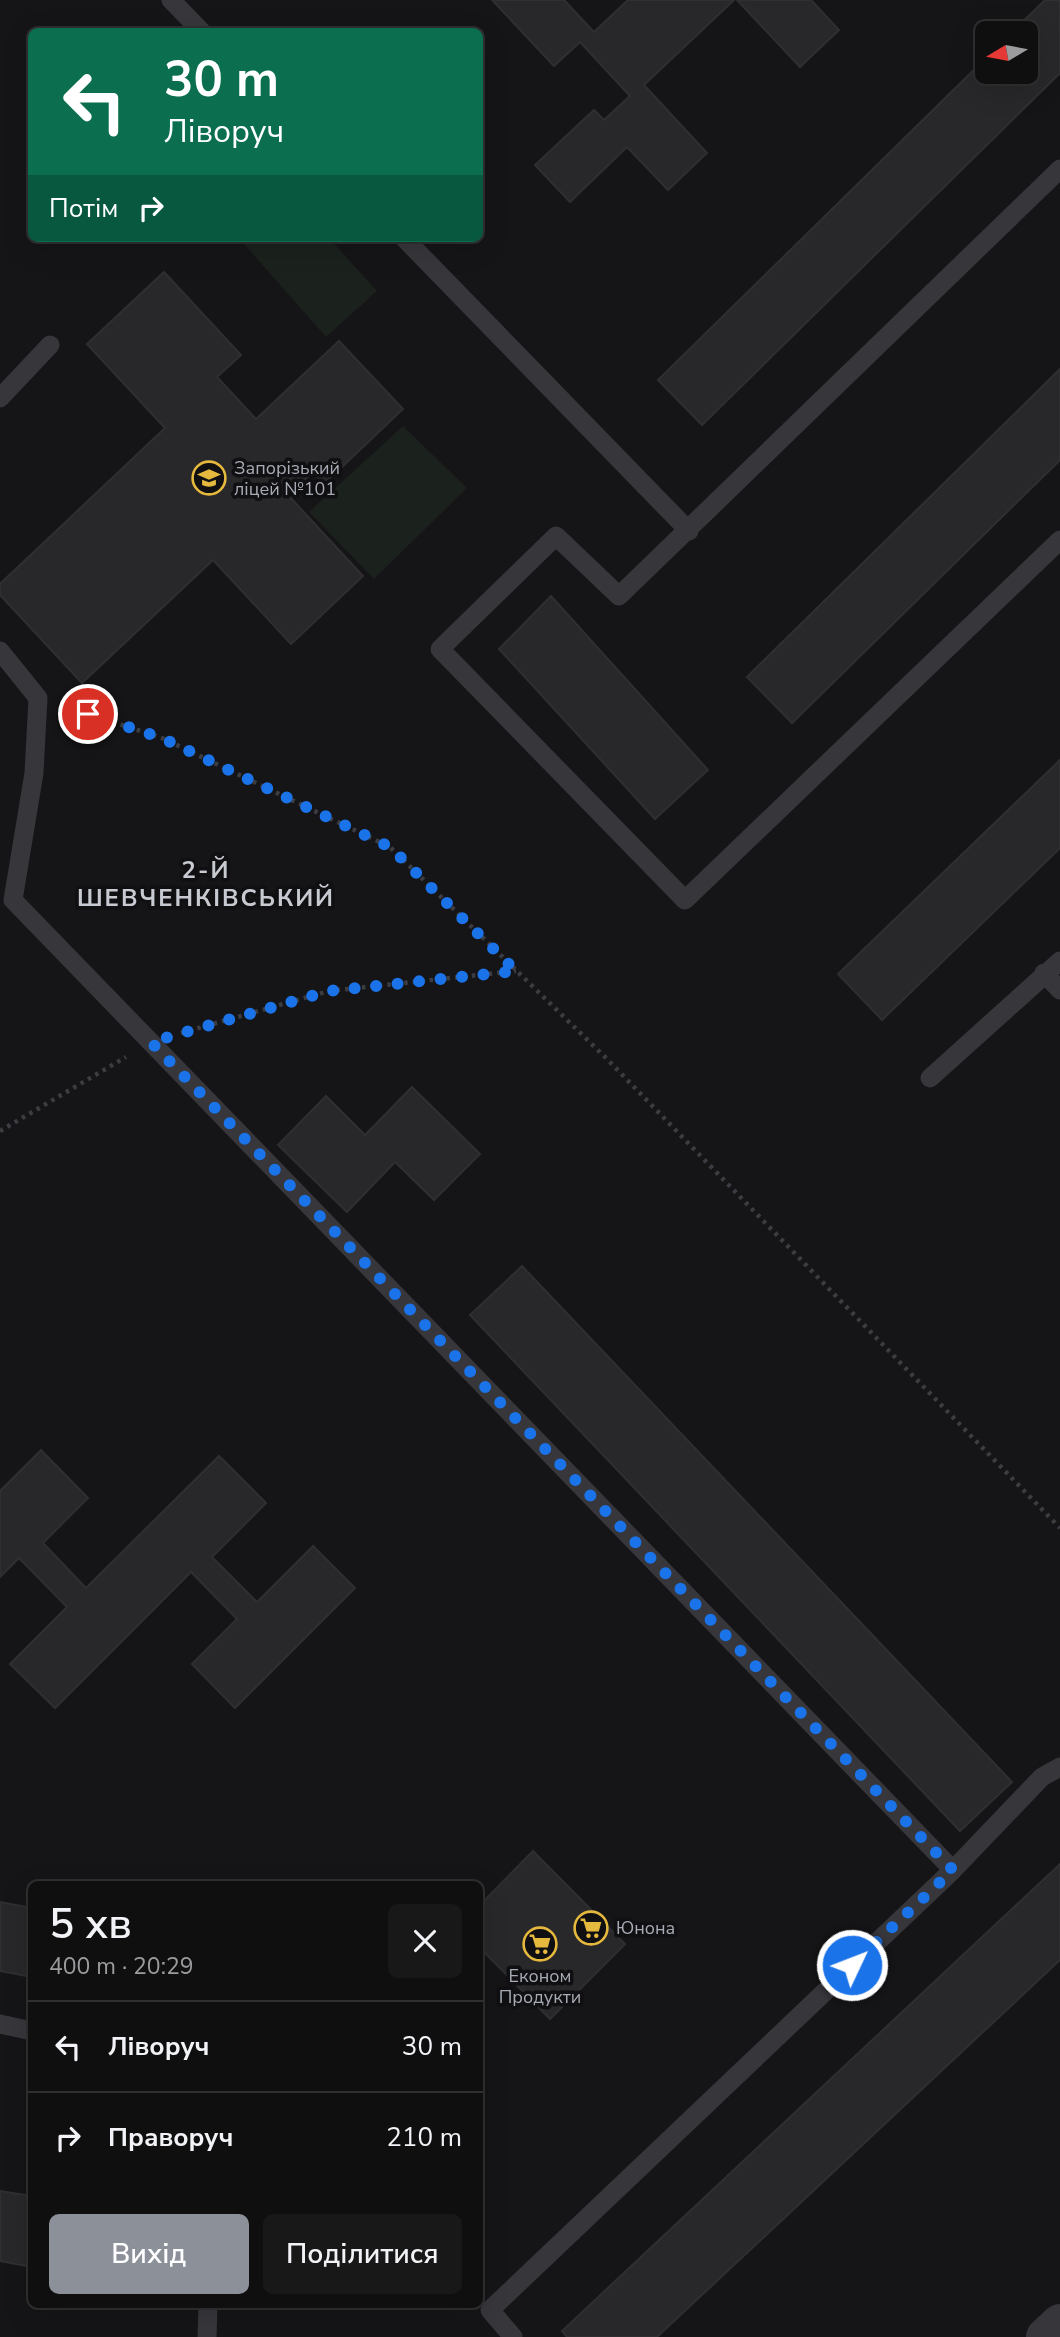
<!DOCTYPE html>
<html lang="uk">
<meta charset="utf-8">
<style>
:root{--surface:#100f10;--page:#191819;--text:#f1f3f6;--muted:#9c9c9f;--line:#302f30;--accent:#8c9099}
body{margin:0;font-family:"Nunito Sans",sans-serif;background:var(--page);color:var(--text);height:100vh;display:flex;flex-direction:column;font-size:26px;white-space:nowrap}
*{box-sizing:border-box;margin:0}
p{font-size:23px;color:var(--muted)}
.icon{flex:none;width:38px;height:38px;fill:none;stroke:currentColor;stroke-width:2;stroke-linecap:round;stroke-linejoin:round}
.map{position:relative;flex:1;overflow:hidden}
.drawer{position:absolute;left:28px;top:1881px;width:455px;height:427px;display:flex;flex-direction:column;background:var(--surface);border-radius:10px;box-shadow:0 7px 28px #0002,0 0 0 2px var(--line)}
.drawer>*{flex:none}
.hud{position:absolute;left:28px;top:28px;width:455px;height:214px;border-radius:10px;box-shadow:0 7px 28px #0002,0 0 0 2px var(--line);background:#0b6e4f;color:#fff;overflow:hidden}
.needle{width:46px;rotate:260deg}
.tools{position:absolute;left:975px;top:21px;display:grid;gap:14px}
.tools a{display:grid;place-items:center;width:63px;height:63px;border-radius:10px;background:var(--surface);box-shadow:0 7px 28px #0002,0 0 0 2px var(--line);font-size:35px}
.pin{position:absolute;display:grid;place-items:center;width:60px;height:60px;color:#fff;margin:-30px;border:4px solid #fff;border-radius:50%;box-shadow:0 2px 7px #0007}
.me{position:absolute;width:77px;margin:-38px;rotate:47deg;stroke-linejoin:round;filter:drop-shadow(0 0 5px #0008)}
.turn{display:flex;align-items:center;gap:24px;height:147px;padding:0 21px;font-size:32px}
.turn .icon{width:91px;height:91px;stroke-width:2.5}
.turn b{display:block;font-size:49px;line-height:60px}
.then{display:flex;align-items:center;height:66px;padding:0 21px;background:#0003;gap:14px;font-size:26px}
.round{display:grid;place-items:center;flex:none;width:74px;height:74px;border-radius:10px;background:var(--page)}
.headline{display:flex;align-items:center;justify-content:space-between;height:119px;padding:0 21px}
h1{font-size:42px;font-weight:600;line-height:52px}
.cta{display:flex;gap:14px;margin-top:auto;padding:14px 21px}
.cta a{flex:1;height:80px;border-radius:10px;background:var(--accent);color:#fff;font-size:28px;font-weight:600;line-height:80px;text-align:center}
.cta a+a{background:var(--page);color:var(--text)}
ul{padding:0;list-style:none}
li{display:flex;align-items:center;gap:21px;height:91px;padding:0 21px;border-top:2px solid var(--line)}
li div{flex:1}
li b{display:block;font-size:26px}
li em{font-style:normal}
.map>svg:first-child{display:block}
.green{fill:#1b211c}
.building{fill:#28272a;stroke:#2f2f32;stroke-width:2}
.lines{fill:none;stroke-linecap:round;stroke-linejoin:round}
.path{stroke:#3c3d42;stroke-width:4.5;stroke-dasharray:3.5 5;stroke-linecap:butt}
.service{stroke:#36363b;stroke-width:19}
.tertiary{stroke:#36363b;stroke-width:38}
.route{stroke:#1a73e8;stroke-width:12;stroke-dasharray:0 21.6}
.labels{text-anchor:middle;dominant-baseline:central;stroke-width:7;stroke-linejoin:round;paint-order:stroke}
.poi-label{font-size:18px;fill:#a7abb5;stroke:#100f11;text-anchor:start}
.district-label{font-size:24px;font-weight:bold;letter-spacing:2px;fill:#c8cad2;stroke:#100f11}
</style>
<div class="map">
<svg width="1060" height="2337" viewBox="0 0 1060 2337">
<rect width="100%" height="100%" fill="#151416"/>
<path class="green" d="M 247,238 L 329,238 L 377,291 L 326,337 L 242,242 Z
M 403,426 L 467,488 L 374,579 L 309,512 Z"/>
<path class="building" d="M 492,0 L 564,0 L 594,32 L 628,0 L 734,0 L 644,85 L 707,153 L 668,190 L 627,147 L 570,202 L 535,165 L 594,110 L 604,120 L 630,96 L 580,42 L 554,66 Z
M 737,0 L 811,0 L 839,30 L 800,67 Z
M 1045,0 L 1060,0 L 1060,73 L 702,425 L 658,380 L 987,57 L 987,72 L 1026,72 L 1026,33 L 1011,33 Z
M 164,272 L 241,355 L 217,377 L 256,419 L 339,341 L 403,409 L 324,484 L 313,472 L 288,495 L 363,576 L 291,644 L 213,560 L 82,683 L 0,595 L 0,584 L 165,428 L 87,344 Z
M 1060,369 L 1060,460 L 792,723 L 747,677 Z
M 551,596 L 708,770 L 655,819 L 499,649 Z
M 1060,760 L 1060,848 L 882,1020 L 838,974 Z
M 412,1087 L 480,1154 L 434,1200 L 395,1162 L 347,1212 L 278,1145 L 326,1096 L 365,1135 Z
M 522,1266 L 1012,1782 L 960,1831 L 470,1315 Z
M 41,1450 L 88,1498 L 43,1543 L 86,1588 L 219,1456 L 266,1503 L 212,1557 L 257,1602 L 313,1546 L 355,1588 L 235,1708 L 192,1664 L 237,1619 L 191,1572 L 55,1708 L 10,1664 L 67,1607 L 19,1558 L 0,1577 L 0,1491 Z
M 533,1851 L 625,1944 L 550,2019 L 480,1948 L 480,1905 Z
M 1060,1864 L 1060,1960 L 657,2337 L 567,2337 L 562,2331 Z
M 0,1902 L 32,1908 L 32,1977 L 0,1971 Z
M 0,2191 L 32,2196 L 32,2267 L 0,2261 Z"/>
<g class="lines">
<path class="path" d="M 64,706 L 162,738 L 390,847 L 607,1059 L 1060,1528
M 181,1033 L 329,991 L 516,971
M 0,1131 L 126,1057"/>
<path class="service" d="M 171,0 L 202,32
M 1060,169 L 619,596 L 556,536 L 440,649 L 685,900 L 1060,540
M 404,238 L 689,531
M 0,398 L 50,345
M 0,651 L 38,698 L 34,773 L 13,900 L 953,1870 L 1042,1777 L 1060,1767
M 1044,973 L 1060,990
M 930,1078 L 1060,961
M 0,2024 L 32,2031
M 207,2337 L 208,2305
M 513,2337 L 490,2310 L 953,1870"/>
<path class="tertiary" d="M 1045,2337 L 1060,2323"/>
</g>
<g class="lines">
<path class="route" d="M 88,714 L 162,738 L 390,847 L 516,971 L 329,991 L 151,1042 L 953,1870 L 852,1965"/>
</g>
<defs>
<symbol id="school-ring" viewBox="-11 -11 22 22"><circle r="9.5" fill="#100f11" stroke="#e5b83e" stroke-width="1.5"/><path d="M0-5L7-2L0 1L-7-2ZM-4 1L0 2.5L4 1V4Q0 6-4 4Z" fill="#e5b83e"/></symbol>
<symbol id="supermarket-ring" viewBox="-11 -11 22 22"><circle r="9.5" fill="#100f11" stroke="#e5b83e" stroke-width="1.5"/><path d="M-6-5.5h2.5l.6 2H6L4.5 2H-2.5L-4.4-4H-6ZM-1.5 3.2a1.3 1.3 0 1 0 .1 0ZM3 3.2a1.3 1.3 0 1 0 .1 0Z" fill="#e5b83e"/></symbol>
</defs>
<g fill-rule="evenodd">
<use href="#school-ring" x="190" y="459" width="38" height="38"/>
<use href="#supermarket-ring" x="572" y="1909" width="38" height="38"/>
<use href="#supermarket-ring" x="521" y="1925" width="38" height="38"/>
</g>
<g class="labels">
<g class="poi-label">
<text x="234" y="468">Запорізький<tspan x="234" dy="21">ліцей №101</tspan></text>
<text x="616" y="1928">Юнона</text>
<text x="540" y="1976" text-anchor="middle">Економ<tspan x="540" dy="21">Продукти</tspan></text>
</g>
<g class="district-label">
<text x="206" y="870">2-Й<tspan x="206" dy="28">ШЕВЧЕНКІВСЬКИЙ</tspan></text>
</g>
</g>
</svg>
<div class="tools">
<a><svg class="needle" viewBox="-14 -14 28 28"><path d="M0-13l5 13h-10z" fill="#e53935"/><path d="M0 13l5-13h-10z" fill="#9c9c9f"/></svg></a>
</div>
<div class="pin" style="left:88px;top:714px;background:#d93025"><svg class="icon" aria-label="arrive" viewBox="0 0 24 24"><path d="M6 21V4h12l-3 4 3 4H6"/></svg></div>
<svg class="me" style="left:852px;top:1965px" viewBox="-20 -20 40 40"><circle r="17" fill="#1a73e8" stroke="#fff" stroke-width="3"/><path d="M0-11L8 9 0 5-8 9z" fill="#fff"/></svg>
<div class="hud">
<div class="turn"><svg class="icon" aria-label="left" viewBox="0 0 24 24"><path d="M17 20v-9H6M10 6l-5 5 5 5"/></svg><div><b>30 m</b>Ліворуч</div></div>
<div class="then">Потім<svg class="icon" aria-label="right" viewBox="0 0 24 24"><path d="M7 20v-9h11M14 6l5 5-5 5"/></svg></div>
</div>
<section class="drawer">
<div class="headline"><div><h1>5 хв</h1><p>400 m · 20:29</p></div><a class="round"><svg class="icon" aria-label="close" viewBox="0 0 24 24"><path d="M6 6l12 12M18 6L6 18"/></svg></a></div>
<ul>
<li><svg class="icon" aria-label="left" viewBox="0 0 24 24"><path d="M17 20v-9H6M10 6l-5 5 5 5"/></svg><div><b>Ліворуч</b></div><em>30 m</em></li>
<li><svg class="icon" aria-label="right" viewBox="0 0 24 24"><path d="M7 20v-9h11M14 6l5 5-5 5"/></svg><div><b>Праворуч</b></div><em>210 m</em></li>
</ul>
<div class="cta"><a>Вихід</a><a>Поділитися</a></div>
</section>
</div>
